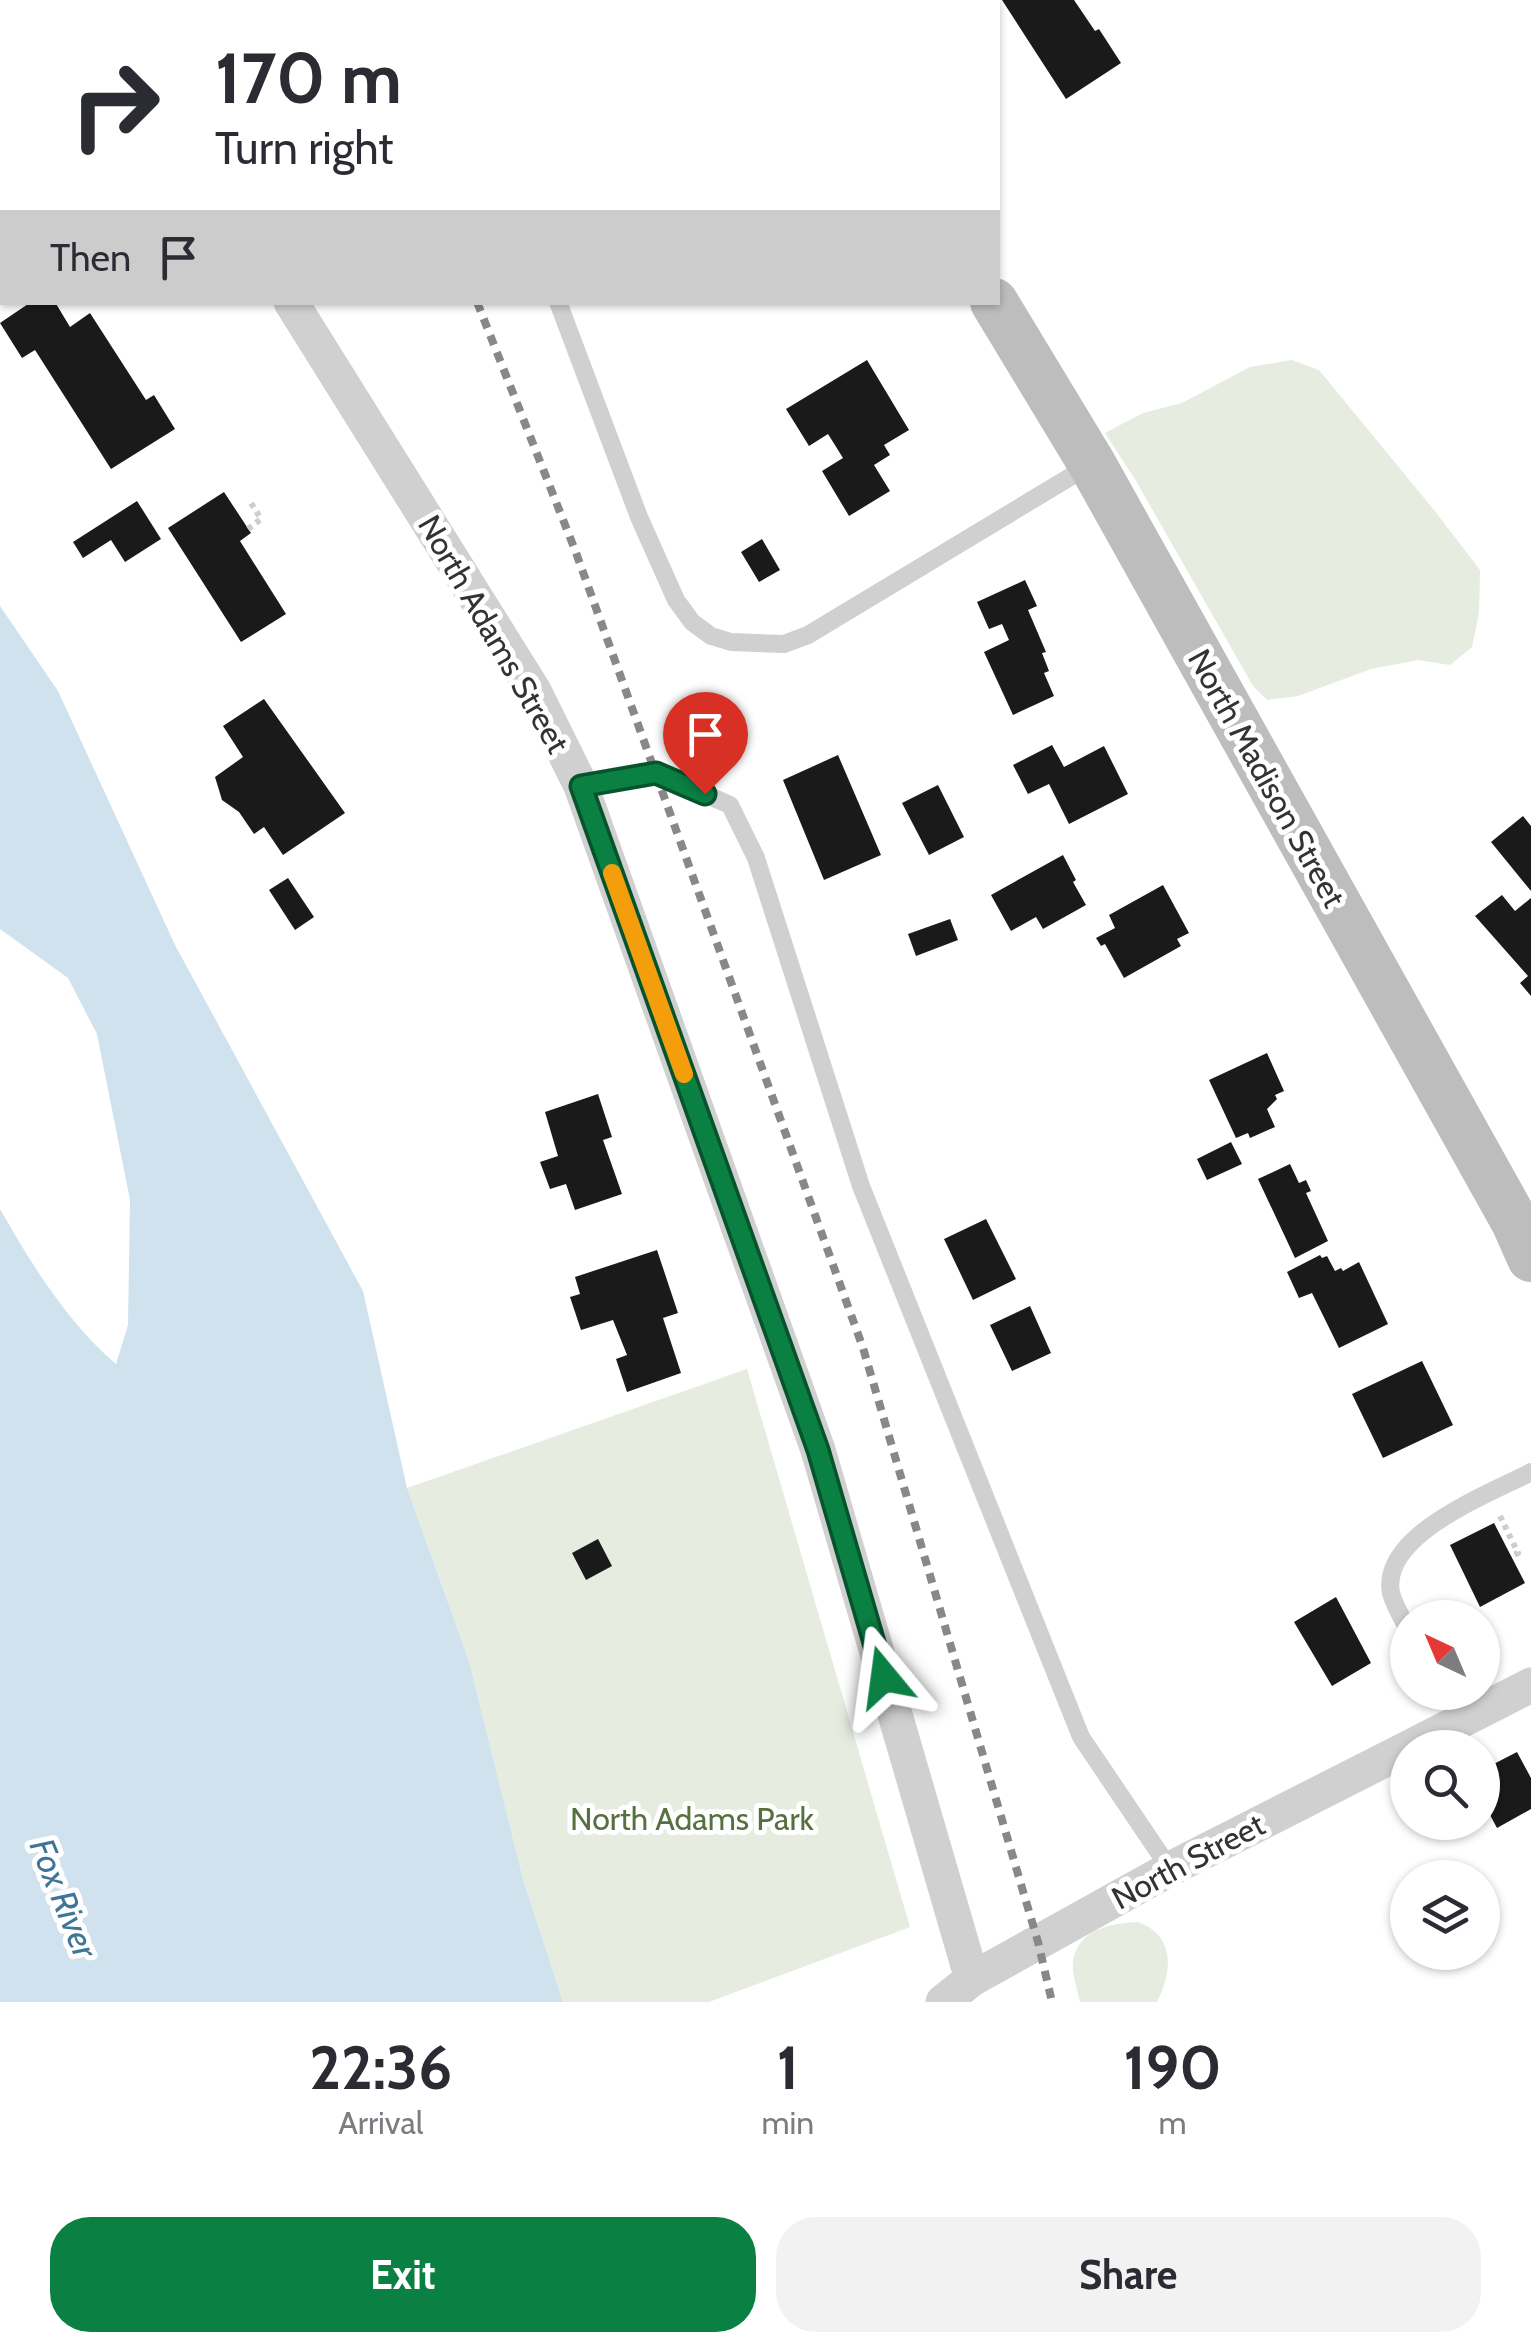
<!DOCTYPE html>
<style>
:root{--surface:#fff;--page:#f2f2f3;--text:#2b2b33;--muted:#7c7c81;--accent:#0b8043}
body{margin:0;font-family:Cabin,sans-serif;background:var(--page);color:var(--text);height:100vh;display:flex;flex-direction:column;font-size:38px;white-space:nowrap}
*{box-sizing:border-box;margin:0}
p{font-size:32px;color:var(--muted)}
.icon{flex:none;width:55px;height:55px;fill:none;stroke:currentColor;stroke-width:2;stroke-linecap:round;stroke-linejoin:round}
.map{position:relative;height:2002px;overflow:hidden}
.drawer{display:flex;flex-direction:column;background:var(--surface);flex:1}
.drawer>*{flex:none}
.guide{position:absolute;left:0px;top:0px;width:1000px;height:305px;box-shadow:0 2px 8px #0004;background:#fff;color:var(--text);overflow:hidden}
.needle{width:65px;rotate:316deg}
.buttons{position:absolute;left:1390px;top:1600px;display:grid;gap:20px}
.buttons a{display:grid;place-items:center;width:110px;height:110px;border-radius:50%;background:var(--surface);box-shadow:0 2px 8px #0004;font-size:50px}
.pin{position:absolute;display:grid;place-items:center;width:85px;height:85px;color:#fff;margin:-102px -42px;border-radius:50% 50% 50% 0;rotate:-45deg;box-shadow:0 0 10px #0007}
.pin .icon{rotate:45deg}
.me{position:absolute;width:110px;margin:-55px;rotate:344deg;stroke-linejoin:round;filter:drop-shadow(0 0 8px #0008)}
.turn{display:flex;align-items:center;gap:35px;height:210px;padding:0 50px;font-size:45px}
.turn .icon{width:130px;height:130px;stroke-width:2.5}
.turn b{display:block;font-size:70px;line-height:85px}
.then{display:flex;align-items:center;height:95px;padding:0 50px;background:#0003;gap:20px;font-size:38px}
.eta{display:flex;justify-content:space-evenly;align-items:center;height:170px;text-align:center}
.eta b{font-size:60px;font-weight:800;line-height:70px}
.button{display:flex;gap:20px;margin-top:auto;padding:20px 50px}
.button a{flex:1;height:115px;border-radius:40px;background:var(--accent);color:#fff;font-size:40px;font-weight:800;line-height:115px;text-align:center}
.button a+a{background:var(--page);color:var(--text)}
.map>svg:first-child{display:block}
.green{fill:#e6ecdf}
.water{fill:#cfe2ee}
.building{fill:#1a1a1a}
.lines{fill:none;stroke-linecap:round;stroke-linejoin:round}
.path{stroke:#cdcdcd;stroke-width:6;stroke-dasharray:5 5;stroke-linecap:butt}
.lane{stroke:#d0d0d0;stroke-width:18}
.street{stroke:#d0d0d0;stroke-width:35}
.secondary{stroke:#bdbdbd;stroke-width:48}
.rail{stroke:#888;stroke-width:8;stroke-dasharray:10 8;stroke-linecap:butt}
.route-casing{stroke:#07532c;stroke-width:25}
.route{stroke:#0b8043;stroke-width:18}
.slow{stroke:#f59e0b;stroke-width:18}
.labels{text-anchor:middle;dominant-baseline:central;stroke-width:10;stroke-linejoin:round;paint-order:stroke}
.street-label{font-size:32px;fill:#333;stroke:#fff}
.park-label{font-size:32px;fill:#56703f;stroke:#fff}
.water-label{font-size:35px;font-style:italic;fill:#3f7597;stroke:#fff}
</style>
<div class="map">
<svg width="1531" height="2002" viewBox="0 0 1531 2002">
<rect width="100%" height="100%" fill="#fff"/>
<path class="green" d="M 1292,360 L 1319,370 L 1434,510 L 1480,570 L 1479,613 L 1472,647 L 1450,665 L 1418,660 L 1371,669 L 1298,696 L 1267,700 L 1253,686 L 1136,481 L 1105,433 L 1143,413 L 1182,403 L 1250,367 Z
M 747,1369 L 910,1927 L 709,2002 L 563,2002 L 523,1879 L 469,1661 L 407,1488 Z
M 1138,1922 C 1175,1936 1173,1970 1157,2002 L 1080,2002 C 1077,1988 1069,1967 1075,1953 C 1085,1927 1115,1923 1138,1922 Z"/>
<path class="water" d="M 0,606 L 58,691 L 175,945 L 363,1291 L 407,1488 L 469,1661 L 523,1879 L 563,2002 L 0,2002 L 0,1209 C 32,1265 67,1322 116,1364 L 128,1325 L 130,1200 L 97,1034 L 68,978 L 0,929 Z"/>
<path class="building" d="M 1002,0 L 1074,0 L 1095,31 L 1099,29 L 1121,63 L 1066,99 Z
M 31,302 L 55,302 L 70,327 L 90,313 L 146,400 L 154,395 L 175,429 L 111,469 L 35,350 L 22,358 L 0,323 Z
M 867,360 L 909,430 L 884,445 L 890,455 L 874,465 L 890,491 L 849,516 L 822,471 L 843,458 L 828,434 L 809,446 L 786,409 Z
M 224,492 L 251,533 L 240,541 L 286,614 L 241,642 L 168,528 Z
M 137,501 L 161,539 L 125,562 L 111,540 L 83,558 L 73,542 Z
M 762,539 L 780,570 L 759,582 L 741,552 Z
M 1025,580 L 1037,606 L 1028,610 L 1046,652 L 1042,653 L 1049,671 L 1044,673 L 1054,696 L 1013,715 L 984,652 L 1009,640 L 1002,624 L 989,629 L 977,602 Z
M 264,699 L 345,813 L 283,855 L 264,827 L 254,834 L 239,812 L 222,800 L 215,777 L 243,757 L 223,726 Z
M 1052,745 L 1064,767 L 1104,746 L 1128,794 L 1069,824 L 1049,784 L 1028,794 L 1013,765 Z
M 838,755 L 881,855 L 824,880 L 783,780 Z
M 938,785 L 964,837 L 929,855 L 902,803 Z
M 1523,816 L 1531,826 L 1531,891 L 1491,842 Z
M 1063,855 L 1076,880 L 1073,882 L 1086,905 L 1043,929 L 1036,917 L 1011,931 L 991,895 Z
M 288,878 L 314,917 L 295,930 L 269,890 Z
M 1163,885 L 1189,933 L 1177,939 L 1181,946 L 1124,978 L 1105,944 L 1101,946 L 1096,938 L 1115,928 L 1109,915 Z
M 1502,895 L 1515,911 L 1531,898 L 1531,996 L 1520,983 L 1528,976 L 1475,916 Z
M 950,919 L 958,940 L 916,956 L 908,934 Z
M 1267,1053 L 1284,1091 L 1275,1095 L 1277,1099 L 1267,1109 L 1275,1127 L 1250,1138 L 1248,1133 L 1236,1138 L 1209,1080 Z
M 598,1094 L 612,1137 L 603,1140 L 622,1194 L 575,1210 L 566,1184 L 550,1189 L 540,1162 L 558,1156 L 545,1112 Z
M 1231,1142 L 1242,1164 L 1207,1180 L 1197,1159 Z
M 1290,1164 L 1299,1183 L 1306,1180 L 1311,1191 L 1306,1193 L 1328,1241 L 1295,1258 L 1258,1179 Z
M 986,1219 L 1016,1279 L 973,1300 L 944,1239 Z
M 657,1250 L 678,1313 L 663,1318 L 681,1373 L 627,1392 L 616,1359 L 627,1355 L 613,1320 L 581,1330 L 570,1297 L 580,1294 L 575,1277 Z
M 1320,1255 L 1322,1258 L 1327,1256 L 1335,1271 L 1341,1268 L 1343,1271 L 1359,1262 L 1388,1324 L 1339,1348 L 1312,1293 L 1299,1298 L 1287,1272 Z
M 1030,1306 L 1051,1353 L 1012,1371 L 990,1325 Z
M 1422,1361 L 1453,1425 L 1383,1458 L 1352,1394 Z
M 1494,1523 L 1525,1583 L 1480,1607 L 1450,1545 Z
M 598,1539 L 612,1566 L 586,1580 L 572,1553 Z
M 1336,1597 L 1371,1663 L 1332,1686 L 1294,1622 Z
M 1517,1752 L 1531,1778 L 1531,1809 L 1497,1828 L 1482,1800 L 1482,1770 Z"/>
<g class="lines">
<path class="path" d="M 248,529 L 261,519 L 251,503
M 1500,1516 L 1518,1553 L 1511,1556"/>
<path class="lane" d="M 558,302 L 639,517 L 676,600 L 692,622 L 711,636 L 731,642 L 784,644 L 808,635 L 1090,465
M 581,786 L 656,773 L 730,805 L 756,858 L 861,1186 L 1081,1737 L 1170,1869
M 1408,1629 C 1402,1618 1394,1605 1391,1593 C 1380,1534 1490,1494 1531,1472
M 1446,1692 L 1465,1719"/>
<path class="street" d="M 97,0 L 99,2
M 291,302 L 534,691 L 581,786 L 818,1450 L 972,1979
M 1408,1748 L 1531,1685
M 943,2002 L 972,1979 L 1170,1869 L 1408,1748"/>
<path class="secondary" d="M 802,0 L 804,2
M 994,302 L 1092,464 L 1515,1222 L 1531,1258"/>
<path class="rail" d="M 351,0 L 352,2
M 477,302 L 575,550 L 863,1348 L 1038,1942 L 1052,2002"/>
</g>
<g class="lines">
<defs>
<path id="route" d="M 705,794 L 656,773 L 581,786 L 818,1450 L 884,1677"/>
</defs>
<use href="#route" class="route-casing"/>
<use href="#route" class="route"/>
<path class="slow" d="M 612,873 L 684,1074"/>
</g>
<g class="labels">
<g class="street-label">
<text transform="translate(494 634) rotate(60)">North Adams Street</text>
<text transform="translate(1267 778) rotate(61)">North Madison Street</text>
<text transform="translate(1188 1861) rotate(-28)">North Street</text>
</g>
<g class="park-label">
<text x="692" y="1818">North Adams Park</text>
</g>
<g class="water-label">
<text transform="translate(64 1898) rotate(68)">Fox River</text>
</g>
</g>
</svg>
<div class="buttons">
<a><svg class="needle" viewBox="-14 -14 28 28"><path d="M0-13l5 13h-10z" fill="#e53935"/><path d="M0 13l5-13h-10z" fill="#7c7c81"/></svg></a>
<a><svg class="icon" aria-label="search" viewBox="0 0 24 24"><circle cx="10" cy="10" r="6"/><path d="M15 15l6 6"/></svg></a>
<a><svg class="icon" aria-label="layers" viewBox="0 0 24 24"><path d="M12 4l9 5-9 5-9-5zM3 14l9 5 9-5"/></svg></a>
</div>
<div class="pin" style="left:705px;top:794px;background:#d93025"><svg class="icon" aria-label="arrive" viewBox="0 0 24 24"><path d="M6 21V4h12l-3 4 3 4H6"/></svg></div>
<svg class="me" style="left:884px;top:1677px" viewBox="-20 -20 40 40"><path d="M0-17L14 15 0 8-14 15z" fill="#0b8043" stroke="#fff" stroke-width="4"/></svg>
<div class="guide">
<div class="turn"><svg class="icon" aria-label="right" viewBox="0 0 24 24"><path d="M7 20v-9h11M14 6l5 5-5 5"/></svg><div><b>170 m</b>Turn right</div></div>
<div class="then">Then<svg class="icon" aria-label="arrive" viewBox="0 0 24 24"><path d="M6 21V4h12l-3 4 3 4H6"/></svg></div>
</div>
</div>
<section class="drawer">
<div class="eta">
<div><b>22:36</b><p>Arrival</p></div>
<div><b>1</b><p>min</p></div>
<div><b>190</b><p>m</p></div>
</div>
<div class="button"><a>Exit</a><a>Share</a></div>
</section>
